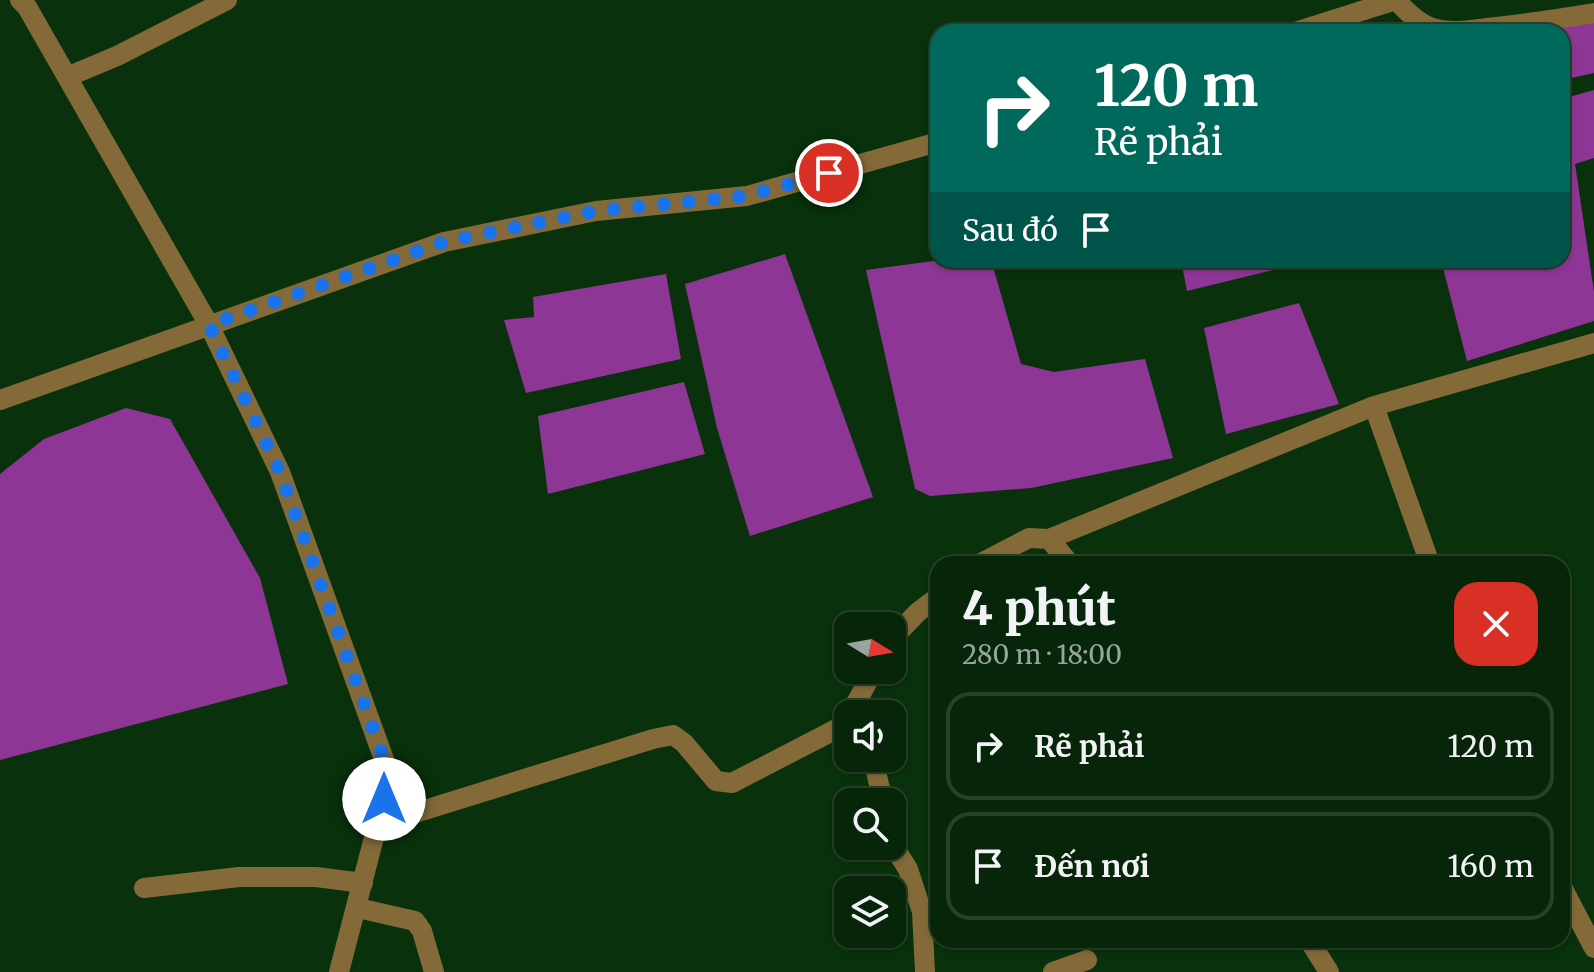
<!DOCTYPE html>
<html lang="vi">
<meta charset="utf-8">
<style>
:root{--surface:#072509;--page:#102d12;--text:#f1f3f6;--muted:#98a59c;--line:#28422a}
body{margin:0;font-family:Merriweather,serif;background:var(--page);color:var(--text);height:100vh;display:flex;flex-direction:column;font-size:30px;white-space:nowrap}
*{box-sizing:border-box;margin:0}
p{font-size:26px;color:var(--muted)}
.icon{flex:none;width:44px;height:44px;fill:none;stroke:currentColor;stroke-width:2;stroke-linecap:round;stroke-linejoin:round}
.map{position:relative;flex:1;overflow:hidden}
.sheet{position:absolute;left:930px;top:556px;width:640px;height:392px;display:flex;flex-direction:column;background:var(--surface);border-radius:24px;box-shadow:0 2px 6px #0004,0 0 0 2px var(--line)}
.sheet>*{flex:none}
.top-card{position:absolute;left:930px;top:24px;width:640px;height:244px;border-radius:24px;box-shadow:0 2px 6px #0004,0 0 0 2px var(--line);background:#00695c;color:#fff;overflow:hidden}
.needle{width:52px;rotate:101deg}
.fabs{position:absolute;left:834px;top:612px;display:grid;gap:16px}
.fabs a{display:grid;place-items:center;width:72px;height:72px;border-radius:16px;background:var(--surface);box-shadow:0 2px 6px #0004,0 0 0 2px var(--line);font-size:40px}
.pin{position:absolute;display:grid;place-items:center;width:68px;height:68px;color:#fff;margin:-34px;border:4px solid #fff;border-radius:50%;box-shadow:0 2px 8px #0007}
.me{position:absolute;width:88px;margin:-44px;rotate:0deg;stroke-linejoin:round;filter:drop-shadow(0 0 6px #0008)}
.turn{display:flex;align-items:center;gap:28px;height:168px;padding:0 32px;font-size:36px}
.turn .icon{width:104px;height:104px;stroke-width:2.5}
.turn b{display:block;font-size:56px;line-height:68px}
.then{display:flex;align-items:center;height:76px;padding:0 32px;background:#0003;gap:16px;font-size:30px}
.round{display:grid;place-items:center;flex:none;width:84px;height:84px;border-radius:24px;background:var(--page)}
.head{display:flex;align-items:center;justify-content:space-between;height:136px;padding:0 32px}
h1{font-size:48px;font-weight:800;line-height:60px}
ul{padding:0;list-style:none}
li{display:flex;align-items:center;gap:24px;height:108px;margin:0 16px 12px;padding:0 16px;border:4px solid var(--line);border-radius:24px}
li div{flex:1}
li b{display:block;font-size:30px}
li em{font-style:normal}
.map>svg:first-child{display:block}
.water{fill:#8d3695}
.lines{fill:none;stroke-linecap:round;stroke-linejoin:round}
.minor{stroke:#836a38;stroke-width:20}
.route{stroke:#1a73e8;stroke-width:14;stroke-dasharray:0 25.2}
</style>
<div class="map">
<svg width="1594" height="972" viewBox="0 0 1594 972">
<rect width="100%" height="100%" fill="#09310c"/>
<path class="water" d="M 1594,10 L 1594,73 L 1562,80 L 1562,32 L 1489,32 Z
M 1594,90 L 1594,158 L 1575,164 L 1594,292 L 1594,321 L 1467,361 L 1441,260 L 1562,260 L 1562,99 Z
M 785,254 L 873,497 L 750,536 L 717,428 L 685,284 Z
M 941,260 L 991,260 L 1021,364 L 1054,372 L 1145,359 L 1173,458 L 1031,488 L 930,496 L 915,489 L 866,270 Z
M 1181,260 L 1314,260 L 1187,291 Z
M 666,274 L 681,359 L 526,393 L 504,320 L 534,317 L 533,297 Z
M 1299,303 L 1339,404 L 1226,434 L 1204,328 Z
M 684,382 L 705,454 L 548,494 L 538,416 Z
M 126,408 L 170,419 L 260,578 L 288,684 L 0,760 L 0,474 L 44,439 Z"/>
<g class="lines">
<path class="minor" d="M 20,0 L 27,7 L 209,325 L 280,472 L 390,776 L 339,972
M 1396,0 C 1407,12 1420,25 1436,29 C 1453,33 1471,30 1487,28 C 1523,24 1558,19 1594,13
M 1295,32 L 1396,0
M 67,77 L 117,56 L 227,0
M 0,400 L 444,242 L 596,211 L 747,196 L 938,142
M 1374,406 L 1430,564
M 1049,539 L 1374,406 L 1594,343
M 979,564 L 1029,538 L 1049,539 L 1070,564
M 892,639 L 918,612 L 938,597
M 850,714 L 874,670
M 873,758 L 883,802
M 379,821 L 415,813 L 653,739 L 673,735 L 684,743 L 716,781 L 732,783 L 848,723
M 892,844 L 908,869 L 922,912 L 925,972
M 1562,887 L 1594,948
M 144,888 L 239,877 L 316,877 L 363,883
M 358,908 L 415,921 L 422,931 L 434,972
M 1309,940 L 1329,972
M 1053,972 L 1087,960"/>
</g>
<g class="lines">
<path class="route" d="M 384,799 L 390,776 L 280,472 L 209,325 L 444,242 L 596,211 L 747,196 L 829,173"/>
</g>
</svg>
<div class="fabs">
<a><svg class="needle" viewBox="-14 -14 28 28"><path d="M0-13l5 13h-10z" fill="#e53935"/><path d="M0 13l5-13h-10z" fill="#98a59c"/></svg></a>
<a><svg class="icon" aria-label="sound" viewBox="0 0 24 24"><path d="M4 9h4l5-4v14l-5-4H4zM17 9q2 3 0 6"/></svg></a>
<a><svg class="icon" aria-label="search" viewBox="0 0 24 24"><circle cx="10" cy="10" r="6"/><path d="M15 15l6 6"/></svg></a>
<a><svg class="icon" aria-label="layers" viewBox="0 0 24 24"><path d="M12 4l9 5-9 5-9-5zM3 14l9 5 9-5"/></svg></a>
</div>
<div class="pin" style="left:829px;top:173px;background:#d93025"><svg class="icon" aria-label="arrive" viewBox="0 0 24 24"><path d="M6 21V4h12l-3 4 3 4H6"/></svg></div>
<svg class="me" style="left:384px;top:799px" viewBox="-20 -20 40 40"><circle r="19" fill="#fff"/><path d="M0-13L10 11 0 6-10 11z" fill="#1a73e8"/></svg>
<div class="top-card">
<div class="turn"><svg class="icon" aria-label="right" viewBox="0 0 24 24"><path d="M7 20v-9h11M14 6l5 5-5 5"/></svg><div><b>120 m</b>Rẽ phải</div></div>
<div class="then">Sau đó<svg class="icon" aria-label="arrive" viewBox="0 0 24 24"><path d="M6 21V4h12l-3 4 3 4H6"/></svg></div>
</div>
<section class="sheet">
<div class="head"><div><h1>4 phút</h1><p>280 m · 18:00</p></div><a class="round" style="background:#d93025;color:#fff"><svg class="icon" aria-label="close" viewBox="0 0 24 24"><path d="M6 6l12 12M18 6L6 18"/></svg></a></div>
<ul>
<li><svg class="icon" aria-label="right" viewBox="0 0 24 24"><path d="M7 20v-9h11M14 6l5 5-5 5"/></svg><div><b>Rẽ phải</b></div><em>120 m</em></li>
<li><svg class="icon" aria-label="arrive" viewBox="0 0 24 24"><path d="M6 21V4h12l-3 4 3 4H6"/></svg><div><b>Đến nơi</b></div><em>160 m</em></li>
</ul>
</section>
</div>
